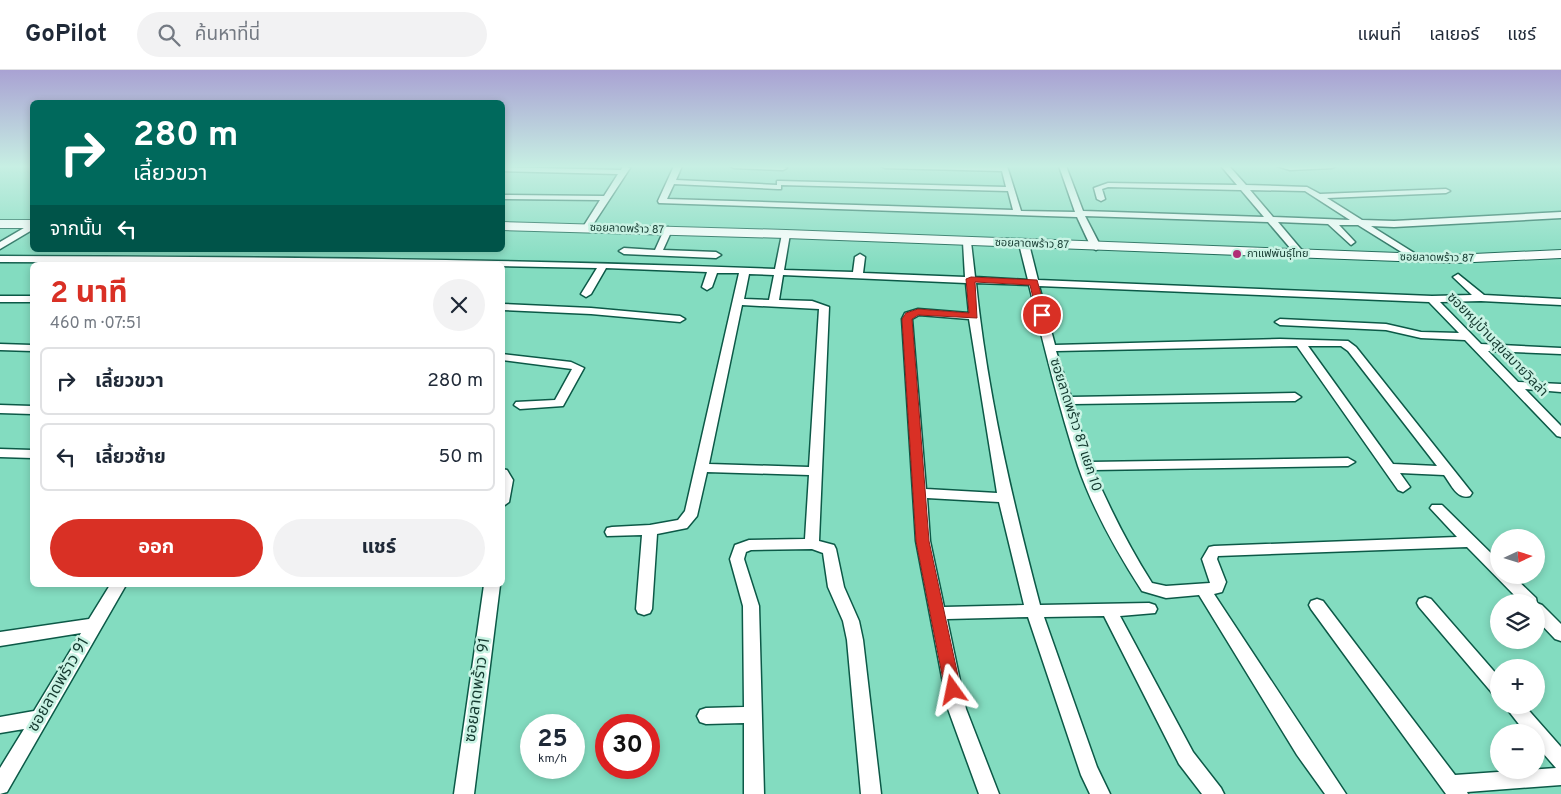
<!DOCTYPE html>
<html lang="th">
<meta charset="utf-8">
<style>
:root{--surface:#fff;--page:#f2f2f3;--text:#1f2937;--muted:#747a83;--line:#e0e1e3;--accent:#d93025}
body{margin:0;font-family:Overpass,"Noto Sans Thai",sans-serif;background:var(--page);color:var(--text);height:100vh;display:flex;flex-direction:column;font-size:19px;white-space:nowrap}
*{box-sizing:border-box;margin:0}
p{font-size:16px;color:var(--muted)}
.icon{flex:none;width:28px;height:28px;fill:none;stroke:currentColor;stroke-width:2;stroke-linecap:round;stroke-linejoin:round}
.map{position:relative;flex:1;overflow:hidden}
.drawer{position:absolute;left:30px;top:192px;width:475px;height:325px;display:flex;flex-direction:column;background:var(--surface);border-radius:8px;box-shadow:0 2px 8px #0003}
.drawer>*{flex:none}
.hud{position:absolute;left:30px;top:30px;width:475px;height:152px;border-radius:8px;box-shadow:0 2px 8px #0003;background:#00695c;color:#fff;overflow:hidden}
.needle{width:32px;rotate:86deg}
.fabs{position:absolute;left:1490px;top:459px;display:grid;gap:10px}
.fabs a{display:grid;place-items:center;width:55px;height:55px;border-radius:50%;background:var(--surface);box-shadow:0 2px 8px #0003;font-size:25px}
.speed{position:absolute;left:520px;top:644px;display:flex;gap:10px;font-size:25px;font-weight:700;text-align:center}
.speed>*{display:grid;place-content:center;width:65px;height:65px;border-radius:50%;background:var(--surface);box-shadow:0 2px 8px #0003;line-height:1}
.speed small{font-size:12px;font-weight:400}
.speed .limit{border:8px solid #d22;background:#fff;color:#111}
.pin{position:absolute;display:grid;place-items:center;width:42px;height:42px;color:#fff;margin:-21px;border:2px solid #fff;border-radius:50%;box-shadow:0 1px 5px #0007}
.me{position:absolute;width:55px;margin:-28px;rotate:348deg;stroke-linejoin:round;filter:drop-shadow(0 0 4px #0008)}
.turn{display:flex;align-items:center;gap:18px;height:105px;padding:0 20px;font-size:22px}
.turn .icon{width:65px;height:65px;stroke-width:2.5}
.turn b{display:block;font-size:35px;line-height:42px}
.then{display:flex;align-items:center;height:48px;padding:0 20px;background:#0003;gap:10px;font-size:19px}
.round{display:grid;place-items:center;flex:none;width:52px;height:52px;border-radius:26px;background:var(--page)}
.head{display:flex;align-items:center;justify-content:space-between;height:85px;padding:0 20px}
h1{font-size:30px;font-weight:700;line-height:38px;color:var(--accent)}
.action{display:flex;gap:10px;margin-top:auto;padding:10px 20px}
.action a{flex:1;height:58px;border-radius:30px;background:var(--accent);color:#fff;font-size:20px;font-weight:700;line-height:58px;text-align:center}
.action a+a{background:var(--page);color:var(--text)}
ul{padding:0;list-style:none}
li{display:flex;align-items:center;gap:15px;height:68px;margin:0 10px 8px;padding:0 10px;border:2px solid var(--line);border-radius:8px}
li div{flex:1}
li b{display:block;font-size:19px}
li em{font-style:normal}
header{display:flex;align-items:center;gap:30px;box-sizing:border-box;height:70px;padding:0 25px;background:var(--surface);border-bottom:1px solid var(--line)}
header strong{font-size:24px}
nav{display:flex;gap:28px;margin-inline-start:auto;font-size:18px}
.search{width:350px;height:45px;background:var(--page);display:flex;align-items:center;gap:12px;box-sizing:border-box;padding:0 18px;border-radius:28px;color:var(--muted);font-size:19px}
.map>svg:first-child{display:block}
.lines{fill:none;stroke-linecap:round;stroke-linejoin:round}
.street-casing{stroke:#0c5947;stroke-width:3}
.secondary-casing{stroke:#0c5947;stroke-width:2}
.street{fill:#fff;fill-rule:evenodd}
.secondary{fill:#fff;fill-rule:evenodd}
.route{fill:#d93025;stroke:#8d1f18}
.poi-dot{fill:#b12d75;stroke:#c9f3e4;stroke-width:2}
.labels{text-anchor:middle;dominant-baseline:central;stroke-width:5;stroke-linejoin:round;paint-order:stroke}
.far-street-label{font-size:11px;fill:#153a30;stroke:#c9f3e4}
.far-poi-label{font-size:11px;fill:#153a30;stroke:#c9f3e4;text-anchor:start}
.street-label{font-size:14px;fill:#153a30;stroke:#c9f3e4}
.near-street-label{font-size:16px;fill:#153a30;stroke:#c9f3e4}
</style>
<header>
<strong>GoPilot</strong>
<div class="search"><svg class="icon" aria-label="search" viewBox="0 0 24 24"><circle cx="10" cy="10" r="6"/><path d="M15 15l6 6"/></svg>ค้นหาที่นี่</div>
<nav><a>แผนที่</a><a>เลเยอร์</a><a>แชร์</a></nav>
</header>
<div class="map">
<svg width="1561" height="724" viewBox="0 0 1561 724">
<rect width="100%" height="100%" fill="#83dcc0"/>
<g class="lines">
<defs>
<path id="street" d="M 623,96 L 630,98 L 590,159 L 583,157 L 600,130 L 502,129 L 502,125 L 604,126 L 618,104 L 502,101 L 502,97 L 621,100 Z
M 674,96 L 682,96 L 676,110 L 777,115 L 777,111 L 780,111 L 1006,117 L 1002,101 L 885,98 L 881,96 L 1007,96 L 1021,141 L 1075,142 L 1059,96 L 1066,96 L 1083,141 L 1264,147 L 1241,120 L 1108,117 L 1102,119 L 1105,129 L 1101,131 L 1097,129 L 1094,118 L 1108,113 L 1237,115 L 1221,96 L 1229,96 L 1246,115 L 1307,117 L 1320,124 L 1446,119 L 1450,121 L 1446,123 L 1327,128 L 1362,150 L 1394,151 L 1561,142 L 1561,148 L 1394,157 L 1371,156 L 1419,186 L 1419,190 L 1416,191 L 1358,155 L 1339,155 L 1355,172 L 1351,175 L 1328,154 L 1278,152 L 1305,184 L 1300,187 L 1297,186 L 1268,152 L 1085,146 L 1101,177 L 1096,180 L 1091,177 L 1077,147 L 659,133 L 658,131 ZM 674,114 L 778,119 L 781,119 L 781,115 L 1008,121 L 1013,140 L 667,129 ZM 1250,120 L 1305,121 L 1350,150 L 1273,147 Z
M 730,96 L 779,96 L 787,98 L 783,100 L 734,98 Z
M 1277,96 L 1336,96 L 1332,98 L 1290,100 Z
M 29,155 L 32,155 L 32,160 L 0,179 L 0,172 Z
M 668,157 L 672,160 L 663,180 L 716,182 L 721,185 L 716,188 L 624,184 L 619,181 L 624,178 L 655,180 L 664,160 Z
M 786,161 L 790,164 L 784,200 L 853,202 L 855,187 L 860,184 L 865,187 L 863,203 L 965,207 L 963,172 L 967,169 L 971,172 L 975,207 L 1028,210 L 1019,174 L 1024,171 L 1029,174 L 1038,210 L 1432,226 L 1472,225 L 1453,207 L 1458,204 L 1484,225 L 1561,229 L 1561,235 L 1481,231 L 1440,232 L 1481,274 L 1561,278 L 1561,284 L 1488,281 L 1518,312 L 1561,314 L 1561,322 L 1525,319 L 1561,356 L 1561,367 L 1557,366 L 1465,270 L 1421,268 L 1386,260 L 1280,255 L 1275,252 L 1280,249 L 1386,254 L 1421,262 L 1459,263 L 1429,232 L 1039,216 L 1055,275 L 1280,269 L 1348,271 L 1356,277 L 1472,423 L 1470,426 C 1457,430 1451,414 1444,405 L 1400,403 L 1410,417 L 1403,422 L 1398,420 L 1297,276 L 1056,281 L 1071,327 L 1295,323 L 1301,327 L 1295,331 L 1073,334 L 1090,392 L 1348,388 L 1355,392 L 1348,396 L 1093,400 C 1110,439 1129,477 1152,513 L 1166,516 L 1210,513 L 1202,489 L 1209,477 L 1214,476 L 1457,467 L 1430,438 L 1432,435 L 1442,435 L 1499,491 L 1499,505 L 1512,505 L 1536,528 L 1537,533 L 1542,535 L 1561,554 L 1561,571 L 1555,569 L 1536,549 L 1536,532 L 1521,532 L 1467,477 L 1218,486 L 1217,489 L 1226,512 L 1222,522 L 1214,524 L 1346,724 L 1325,724 L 1297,685 L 1199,525 L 1166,528 L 1142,521 C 1117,482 1093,440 1078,396 C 1059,337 1044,276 1029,215 L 976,213 C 987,322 1012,429 1040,535 L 1149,533 L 1155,535 L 1157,539 L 1155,543 L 1120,546 L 1193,682 L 1221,718 L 1224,724 L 1202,724 L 1179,694 L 1104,546 L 1044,547 L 1097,697 L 1110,724 L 1090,724 L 1081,705 L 1028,547 L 947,549 L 966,639 L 999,724 L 979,724 L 948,639 L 916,471 L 902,249 L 905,243 L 918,239 L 969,243 L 966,213 L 783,205 L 779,230 L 812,231 L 829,237 L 819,471 L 834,475 L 836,479 L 844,517 L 859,551 L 863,570 L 881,724 L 861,724 L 847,570 L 843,551 L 828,517 L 823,483 L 812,479 L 751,480 L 746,482 L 744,489 L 759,536 L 764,724 L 744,724 L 744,653 L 706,654 L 700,652 L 697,646 L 700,640 L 706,638 L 744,637 L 743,536 L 730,489 L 735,475 L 749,470 L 805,469 L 809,405 L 707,402 L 697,446 L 687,458 L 657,464 L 652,539 L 650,543 L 644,545 L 638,543 L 636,539 L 642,465 L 607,466 L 605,462 L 607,458 L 612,457 L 650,455 L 678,450 L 685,441 L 739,203 L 717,203 L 712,217 L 707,220 L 702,217 L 707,202 L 606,198 L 591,224 L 586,227 L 581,224 L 597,198 L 355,193 L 0,192 L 0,186 C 258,187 517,189 775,199 L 782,164 ZM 749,204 L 774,205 L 769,230 L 744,229 ZM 742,235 L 819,239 L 809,397 L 709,394 ZM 919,245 L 969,249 L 997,423 L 926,419 L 912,249 ZM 1308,276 L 1341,276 L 1348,281 L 1437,396 L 1393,394 ZM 927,428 L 999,432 L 1024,535 L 944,537 L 930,471 Z
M 0,226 L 32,226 L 32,232 L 0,232 Z
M 502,234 L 591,238 L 680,246 L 685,249 L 680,252 L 591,244 L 502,240 Z
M 0,274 L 32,275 L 32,281 L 0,280 Z
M 502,284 L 571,292 L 584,298 L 563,336 L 520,339 L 514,335 L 516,332 L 555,330 L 572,299 L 502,290 Z
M 0,335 L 32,336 L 32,344 L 0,343 Z
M 0,379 L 32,380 L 32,388 L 0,387 Z
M 502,399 L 507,400 L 513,410 L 509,432 L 502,437 Z
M 110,515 L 126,515 L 7,722 L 0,724 L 0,698 L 24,659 L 0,663 L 0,647 L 34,641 L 81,563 L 0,576 L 0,562 L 89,549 Z
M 484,515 L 500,515 L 474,724 L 454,724 Z
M 1425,527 L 1431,529 L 1499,607 L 1499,626 L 1493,624 L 1419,537 L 1417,533 L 1419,529 Z
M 1317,529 L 1323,531 L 1455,705 L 1556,698 L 1536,675 L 1536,662 L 1525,662 L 1504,635 L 1524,635 L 1561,677 L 1561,715 L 1467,722 L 1468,724 L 1446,724 L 1311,539 L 1309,535 L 1311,531 Z"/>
<path id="secondary" d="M 0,150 L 32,150 L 32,158 L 0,158 Z
M 502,152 L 786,160 L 1453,185 L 1561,180 L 1561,188 L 1453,193 L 786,168 L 502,160 Z"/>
</defs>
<use href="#street" class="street-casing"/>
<use href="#secondary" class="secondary-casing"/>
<use href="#street" class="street"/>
<use href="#secondary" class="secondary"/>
</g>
<linearGradient id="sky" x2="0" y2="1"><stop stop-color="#a9a2d3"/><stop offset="0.49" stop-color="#c7efe3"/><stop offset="1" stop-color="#c7efe3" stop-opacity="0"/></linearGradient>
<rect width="1561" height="197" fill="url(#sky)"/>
<path class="route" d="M 971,207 L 1037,210 L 1047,245 L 1042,248 L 1037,245 L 1030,215 L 975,212 L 977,248 L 918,245 L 912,249 L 929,471 L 961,620 L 959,624 L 953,626 L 948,624 L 945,620 L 916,471 L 902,249 L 906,243 L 918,239 L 969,243 L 966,209 Z"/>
<circle class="poi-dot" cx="1237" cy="184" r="5"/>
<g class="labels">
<g class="far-street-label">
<text transform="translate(627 159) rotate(2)">ซอยลาดพร้าว 87</text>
<text transform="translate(1032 174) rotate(2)">ซอยลาดพร้าว 87</text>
<text transform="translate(1437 188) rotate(1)">ซอยลาดพร้าว 87</text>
</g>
<g class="far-poi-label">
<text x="1247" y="184">กาแฟพันธ์ุไทย</text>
</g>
<g class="street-label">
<text transform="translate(1497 275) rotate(46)">ซอยหมู่บ้านสุขสบายวิลล่า</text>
<text transform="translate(1075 355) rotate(72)">ซอยลาดพร้าว 87 แยก 10</text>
</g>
<g class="near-street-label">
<text transform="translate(59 615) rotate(-60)">ซอยลาดพร้าว 91</text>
<text transform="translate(478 620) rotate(-82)">ซอยลาดพร้าว 91</text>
</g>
</g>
</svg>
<div class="fabs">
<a><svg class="needle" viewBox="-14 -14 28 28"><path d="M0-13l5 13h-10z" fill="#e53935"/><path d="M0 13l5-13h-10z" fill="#747a83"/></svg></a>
<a><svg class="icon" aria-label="layers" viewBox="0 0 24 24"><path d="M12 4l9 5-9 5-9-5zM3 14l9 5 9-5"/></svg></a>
<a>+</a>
<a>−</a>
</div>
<div class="speed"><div>25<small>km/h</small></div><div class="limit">30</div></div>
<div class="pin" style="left:1042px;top:245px;background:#d93025"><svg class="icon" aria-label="arrive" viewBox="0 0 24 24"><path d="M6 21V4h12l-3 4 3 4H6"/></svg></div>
<svg class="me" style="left:953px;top:620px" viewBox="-20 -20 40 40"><path d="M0-17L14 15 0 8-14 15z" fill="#d93025" stroke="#fff" stroke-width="4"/></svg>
<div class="hud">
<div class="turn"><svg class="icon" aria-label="right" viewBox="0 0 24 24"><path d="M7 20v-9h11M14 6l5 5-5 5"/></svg><div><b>280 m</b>เลี้ยวขวา</div></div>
<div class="then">จากนั้น<svg class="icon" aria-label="left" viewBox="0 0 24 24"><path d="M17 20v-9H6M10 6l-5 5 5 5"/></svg></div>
</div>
<section class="drawer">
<div class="head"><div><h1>2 นาที</h1><p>460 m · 07:51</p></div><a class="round"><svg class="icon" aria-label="close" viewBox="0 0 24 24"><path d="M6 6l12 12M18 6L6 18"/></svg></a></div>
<ul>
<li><svg class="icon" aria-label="right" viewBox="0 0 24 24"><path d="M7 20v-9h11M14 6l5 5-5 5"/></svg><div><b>เลี้ยวขวา</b></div><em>280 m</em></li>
<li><svg class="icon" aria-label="left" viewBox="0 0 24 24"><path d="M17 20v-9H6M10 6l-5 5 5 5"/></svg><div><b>เลี้ยวซ้าย</b></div><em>50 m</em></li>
</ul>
<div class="action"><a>ออก</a><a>แชร์</a></div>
</section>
</div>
